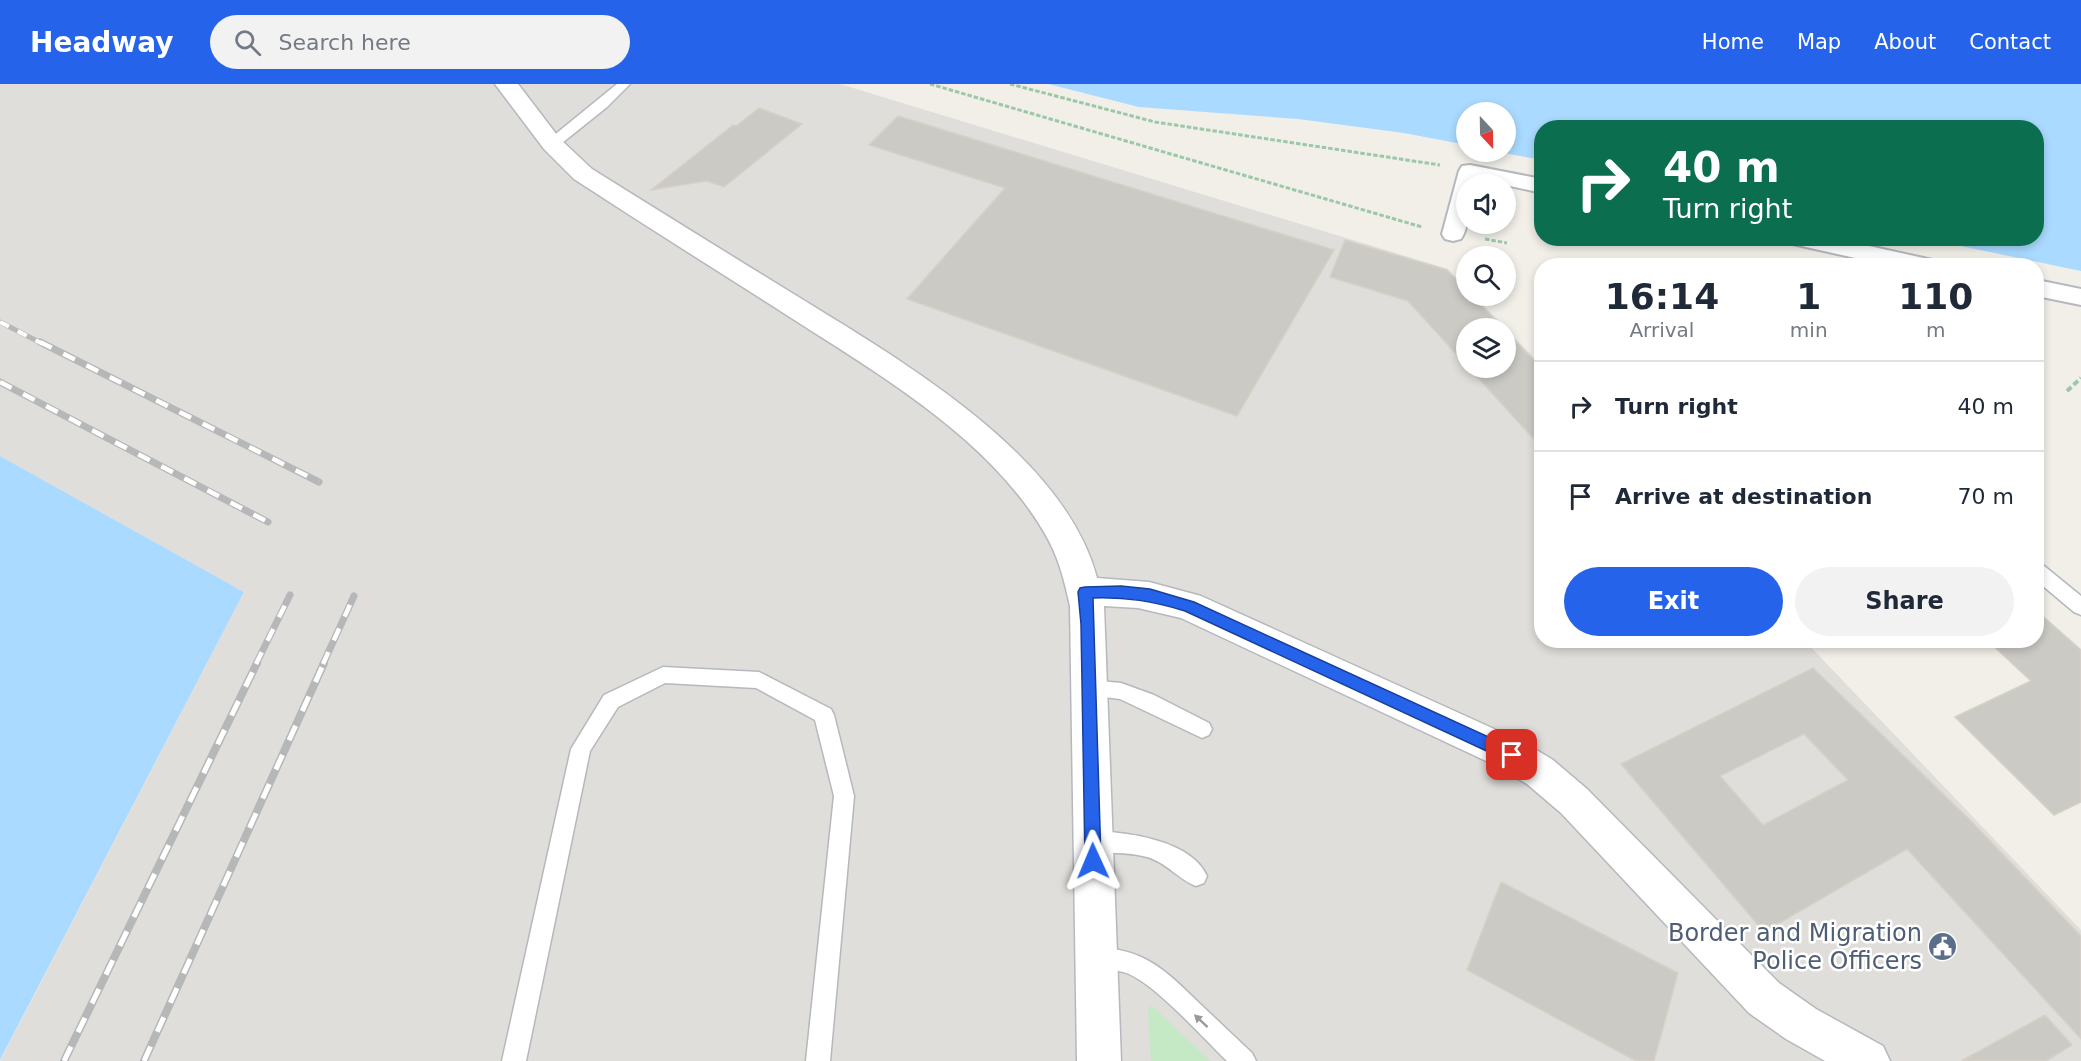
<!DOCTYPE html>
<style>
:root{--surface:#fff;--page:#f2f2f3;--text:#1f2937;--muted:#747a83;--line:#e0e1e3;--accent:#2563eb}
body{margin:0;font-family:"DejaVu Sans",sans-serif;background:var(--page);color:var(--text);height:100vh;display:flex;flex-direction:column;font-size:22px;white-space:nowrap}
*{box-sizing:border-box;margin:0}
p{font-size:20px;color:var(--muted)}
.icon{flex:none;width:33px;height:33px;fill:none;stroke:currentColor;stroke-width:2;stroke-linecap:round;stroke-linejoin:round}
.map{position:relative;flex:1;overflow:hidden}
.drawer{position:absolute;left:1534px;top:174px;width:510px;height:390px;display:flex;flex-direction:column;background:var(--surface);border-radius:24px;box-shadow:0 3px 9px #0003}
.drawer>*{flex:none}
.hud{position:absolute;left:1534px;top:36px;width:510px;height:126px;border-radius:24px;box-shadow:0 3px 9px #0003;background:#0b6e4f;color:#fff;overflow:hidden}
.needle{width:39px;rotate:158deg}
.tools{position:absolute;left:1456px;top:18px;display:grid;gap:12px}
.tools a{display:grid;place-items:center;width:60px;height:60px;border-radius:50%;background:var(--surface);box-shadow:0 3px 9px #0003;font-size:30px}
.pin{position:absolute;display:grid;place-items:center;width:51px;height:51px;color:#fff;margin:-26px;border-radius:12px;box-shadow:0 3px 9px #0006}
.me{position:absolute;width:66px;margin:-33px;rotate:359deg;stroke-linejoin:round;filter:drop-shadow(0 0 4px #0008)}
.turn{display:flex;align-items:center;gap:21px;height:126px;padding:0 30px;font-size:27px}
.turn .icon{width:78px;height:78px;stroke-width:2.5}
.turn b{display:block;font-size:42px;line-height:51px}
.eta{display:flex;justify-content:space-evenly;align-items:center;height:102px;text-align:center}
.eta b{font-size:36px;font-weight:600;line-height:42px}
.cta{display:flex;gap:12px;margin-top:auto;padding:12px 30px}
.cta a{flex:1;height:69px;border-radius:36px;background:var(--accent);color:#fff;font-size:24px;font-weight:600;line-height:69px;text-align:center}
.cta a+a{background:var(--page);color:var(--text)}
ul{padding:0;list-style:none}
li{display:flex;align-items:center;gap:18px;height:90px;padding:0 30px;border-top:2px solid var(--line)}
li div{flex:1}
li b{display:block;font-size:22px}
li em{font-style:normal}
header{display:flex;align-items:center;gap:36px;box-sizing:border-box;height:84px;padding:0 30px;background:var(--accent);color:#fff}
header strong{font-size:28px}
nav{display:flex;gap:33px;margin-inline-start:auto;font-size:21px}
.search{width:420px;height:54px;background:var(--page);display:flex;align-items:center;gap:15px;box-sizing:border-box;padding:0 21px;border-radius:33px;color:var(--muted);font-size:22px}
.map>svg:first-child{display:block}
.industrial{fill:#e0deda}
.green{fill:#c5e8c5}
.water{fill:#aadaff}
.building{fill:#cccac5;stroke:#d6d1c6;stroke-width:1.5;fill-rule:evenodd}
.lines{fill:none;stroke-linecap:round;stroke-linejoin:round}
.service-casing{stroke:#b5b8bc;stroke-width:3}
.pedestrian-casing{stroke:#b5b8bc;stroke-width:4}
.minor-casing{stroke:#b5b8bc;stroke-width:3}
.path-far1{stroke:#9cc7a9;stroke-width:3;stroke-dasharray:4.5 2;stroke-linecap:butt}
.path{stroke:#9cc7a9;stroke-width:4;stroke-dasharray:6 3;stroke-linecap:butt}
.service{fill:#fff;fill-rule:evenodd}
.pedestrian{fill:#fff;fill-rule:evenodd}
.minor{fill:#fff;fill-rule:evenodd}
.rail-far2-casing{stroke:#b6b7b8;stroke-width:5}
.rail-far1-casing{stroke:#b6b7b8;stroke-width:7}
.rail-casing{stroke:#b6b7b8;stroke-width:8}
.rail-far2{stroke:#fff;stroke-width:4;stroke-dasharray:10;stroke-linecap:butt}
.rail-far1{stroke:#fff;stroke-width:4.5;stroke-dasharray:13;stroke-linecap:butt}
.rail{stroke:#fff;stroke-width:5;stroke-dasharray:16;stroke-linecap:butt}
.oneway{fill:#979a9d}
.route{fill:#2563eb;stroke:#184099;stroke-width:1.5}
.labels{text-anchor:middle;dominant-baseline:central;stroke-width:5;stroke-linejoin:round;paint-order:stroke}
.near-service-label{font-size:24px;fill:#4e5e75;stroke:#fff;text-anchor:end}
</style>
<header>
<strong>Headway</strong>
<div class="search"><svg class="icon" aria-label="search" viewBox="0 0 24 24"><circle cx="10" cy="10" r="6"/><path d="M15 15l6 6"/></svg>Search here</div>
<nav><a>Home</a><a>Map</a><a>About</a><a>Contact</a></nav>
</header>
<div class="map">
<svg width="2081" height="977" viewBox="0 0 2081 977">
<rect width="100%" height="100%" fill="#f1efe8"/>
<path class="industrial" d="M 0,0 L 840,0 L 1448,185 L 1467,205 L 1467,212 L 1474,212 L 1506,244 L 1467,244 L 1467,284 L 1506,284 L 1506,245 L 1542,282 L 1542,556 L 1805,557 L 2081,846 L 2081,977 L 0,977 L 244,508 L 0,372 Z"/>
<path class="green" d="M 1151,921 L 1210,977 L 1151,977 L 1148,927 Z"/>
<path class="water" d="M 1048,0 L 2081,0 L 2081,187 L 1927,155 L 2037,154 L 2037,44 L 1542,44 L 1542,76 L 1498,68 L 1506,68 L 1506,28 L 1467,28 L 1467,61 L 1404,49 L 1298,35 L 1139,23 Z
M 0,372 L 244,508 L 0,976 Z"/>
<path class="building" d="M 759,24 L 802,40 L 724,103 L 706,97 L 651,106 L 733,41 L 736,42 Z
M 898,32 L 1334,166 L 1237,332 L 907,215 L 1005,104 L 869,61 Z
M 1345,156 L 1447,186 L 1467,207 L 1467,212 L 1472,212 L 1503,244 L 1467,244 L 1467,282 L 1408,217 L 1330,193 Z
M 1506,247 L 1542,285 L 1542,364 L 1469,284 L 1506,284 Z
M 2037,527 L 2081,566 L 2081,718 L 2054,731 L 1955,633 L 2031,597 L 1987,556 L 2037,556 Z
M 1813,584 L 1970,736 L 2081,852 L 2081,955 L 1907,765 L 1764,848 L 1621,680 ZM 1804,650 L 1848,696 L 1763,741 L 1720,692 Z
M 1501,798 L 1678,889 L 1654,977 L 1636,977 L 1467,886 Z
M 2045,931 L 2072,961 L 2046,977 L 1961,977 Z"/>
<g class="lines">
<defs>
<path id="service" d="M 617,0 L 630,0 L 607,23 L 557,63 L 547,63 L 545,60 L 547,57 Z
M 2037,479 L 2043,481 L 2081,512 L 2081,531 L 2074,528 L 2037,497 Z
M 663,583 L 759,588 L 831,625 L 834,631 L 854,712 L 830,977 L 806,977 L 834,712 L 815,636 L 756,604 L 665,599 L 618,623 L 590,667 L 526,977 L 502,977 L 571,665 L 604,611 Z
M 1088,596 L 1121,599 L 1154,611 L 1209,639 L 1212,645 L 1209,651 L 1202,654 L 1120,615 L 1081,610 L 1078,604 L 1081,598 Z
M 1093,747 C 1127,748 1191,756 1207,792 L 1204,799 L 1196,802 C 1178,795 1166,778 1147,773 C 1127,767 1104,771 1086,764 L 1082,757 L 1086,750 Z
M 1096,864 C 1144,864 1166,887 1198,918 C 1216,935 1234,952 1252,969 L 1256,977 L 1227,977 C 1202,953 1158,903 1129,890 C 1116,884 1101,888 1088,883 L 1085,875 L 1088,867 Z"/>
<path id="pedestrian" d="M 1470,81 L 1542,95 L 1542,109 L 1478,95 L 1477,100 L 1467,100 C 1467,118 1471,140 1461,155 L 1453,157 L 1445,155 L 1442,150 L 1459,87 L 1462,82 Z
M 1786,154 L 1833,154 L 1928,175 L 1936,177 L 1939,182 L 1891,182 L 1797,161 L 1789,159 Z
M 2037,196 L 2081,205 L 2081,221 L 2037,212 Z"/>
<path id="minor" d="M 495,0 L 518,0 L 560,55 L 592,85 C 658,126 725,168 792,209 C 895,273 1064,368 1097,494 L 1149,498 L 1201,512 L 1525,659 L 1553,676 L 1587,705 L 1779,899 L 1816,925 L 1883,962 L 1890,977 L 1825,977 L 1786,955 L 1749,929 L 1561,729 L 1527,700 L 1499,683 L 1181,534 L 1138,524 L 1104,522 L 1121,977 L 1077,977 L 1070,522 C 1065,500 1060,478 1049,457 C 995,356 875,288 782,228 C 713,184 643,140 574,95 L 544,65 Z"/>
</defs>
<use href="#service" class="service-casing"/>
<use href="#pedestrian" class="pedestrian-casing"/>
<use href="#minor" class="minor-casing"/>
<path class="path-far1" d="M 930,0 L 1422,143
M 1010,0 L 1155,38 L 1440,81
M 1485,155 L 1507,159"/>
<path class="path" d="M 2067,307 L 2081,294"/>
<use href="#service" class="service"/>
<use href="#pedestrian" class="pedestrian"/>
<use href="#minor" class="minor"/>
<defs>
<path id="rail-far2" d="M 0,238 L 43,260"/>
<path id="rail-far1" d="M 40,258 L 319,398
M 0,298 L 268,438
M 256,580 L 290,511
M 323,580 L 354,512"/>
<path id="rail" d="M 64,977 L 257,579
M 144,977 L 324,579"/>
</defs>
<use href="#rail-far2" class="rail-far2-casing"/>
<use href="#rail-far1" class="rail-far1-casing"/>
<use href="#rail" class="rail-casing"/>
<use href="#rail-far2" class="rail-far2"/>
<use href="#rail-far1" class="rail-far1"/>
<use href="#rail" class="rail"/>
</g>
<defs><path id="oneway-solid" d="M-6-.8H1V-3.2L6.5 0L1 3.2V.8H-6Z" transform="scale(1.5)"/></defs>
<use class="oneway" href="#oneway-solid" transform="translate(1201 937) rotate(-137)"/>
<path class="route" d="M 1121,502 L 1150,505 L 1194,518 L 1517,666 L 1519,671 L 1517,676 L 1512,678 L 1506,676 L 1185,527 C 1152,517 1127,513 1093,514 L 1101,777 L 1099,782 L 1093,784 L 1087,782 L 1085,777 L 1081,540 L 1078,508 L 1080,504 L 1085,503 Z"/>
<defs>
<symbol id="civic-disc" viewBox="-11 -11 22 22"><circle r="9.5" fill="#5c6f8a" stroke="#fff"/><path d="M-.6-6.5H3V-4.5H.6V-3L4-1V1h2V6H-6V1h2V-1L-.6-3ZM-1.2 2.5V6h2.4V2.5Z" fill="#fff"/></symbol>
</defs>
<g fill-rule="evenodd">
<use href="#civic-disc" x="1926" y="846" width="33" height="33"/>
</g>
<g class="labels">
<g class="near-service-label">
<text x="1922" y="849">Border and Migration<tspan x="1922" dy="28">Police Officers</tspan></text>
</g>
</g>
</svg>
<div class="tools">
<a><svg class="needle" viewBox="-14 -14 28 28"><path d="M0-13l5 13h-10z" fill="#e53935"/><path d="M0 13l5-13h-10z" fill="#747a83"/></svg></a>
<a><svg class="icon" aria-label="sound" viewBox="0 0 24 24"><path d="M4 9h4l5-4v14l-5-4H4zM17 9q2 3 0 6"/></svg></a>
<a><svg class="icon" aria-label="search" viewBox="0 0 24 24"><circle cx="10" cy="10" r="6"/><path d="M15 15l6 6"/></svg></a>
<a><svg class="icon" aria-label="layers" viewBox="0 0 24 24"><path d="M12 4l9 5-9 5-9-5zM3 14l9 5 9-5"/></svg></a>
</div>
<div class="pin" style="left:1512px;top:671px;background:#d93025"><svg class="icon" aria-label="arrive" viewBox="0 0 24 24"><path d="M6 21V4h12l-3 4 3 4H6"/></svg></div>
<svg class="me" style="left:1093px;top:777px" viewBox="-20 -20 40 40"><path d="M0-17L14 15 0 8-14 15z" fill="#2563eb" stroke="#fff" stroke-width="4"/></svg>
<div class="hud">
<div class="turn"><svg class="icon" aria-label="right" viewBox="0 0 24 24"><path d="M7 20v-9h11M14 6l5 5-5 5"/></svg><div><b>40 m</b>Turn right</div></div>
</div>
<section class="drawer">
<div class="eta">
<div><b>16:14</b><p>Arrival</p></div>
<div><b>1</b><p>min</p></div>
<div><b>110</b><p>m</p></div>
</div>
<ul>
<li><svg class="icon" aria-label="right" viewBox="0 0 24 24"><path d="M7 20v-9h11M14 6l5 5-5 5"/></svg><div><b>Turn right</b></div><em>40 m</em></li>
<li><svg class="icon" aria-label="arrive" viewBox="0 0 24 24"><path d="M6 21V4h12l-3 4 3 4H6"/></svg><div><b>Arrive at destination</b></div><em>70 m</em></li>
</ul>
<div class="cta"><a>Exit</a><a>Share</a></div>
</section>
</div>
